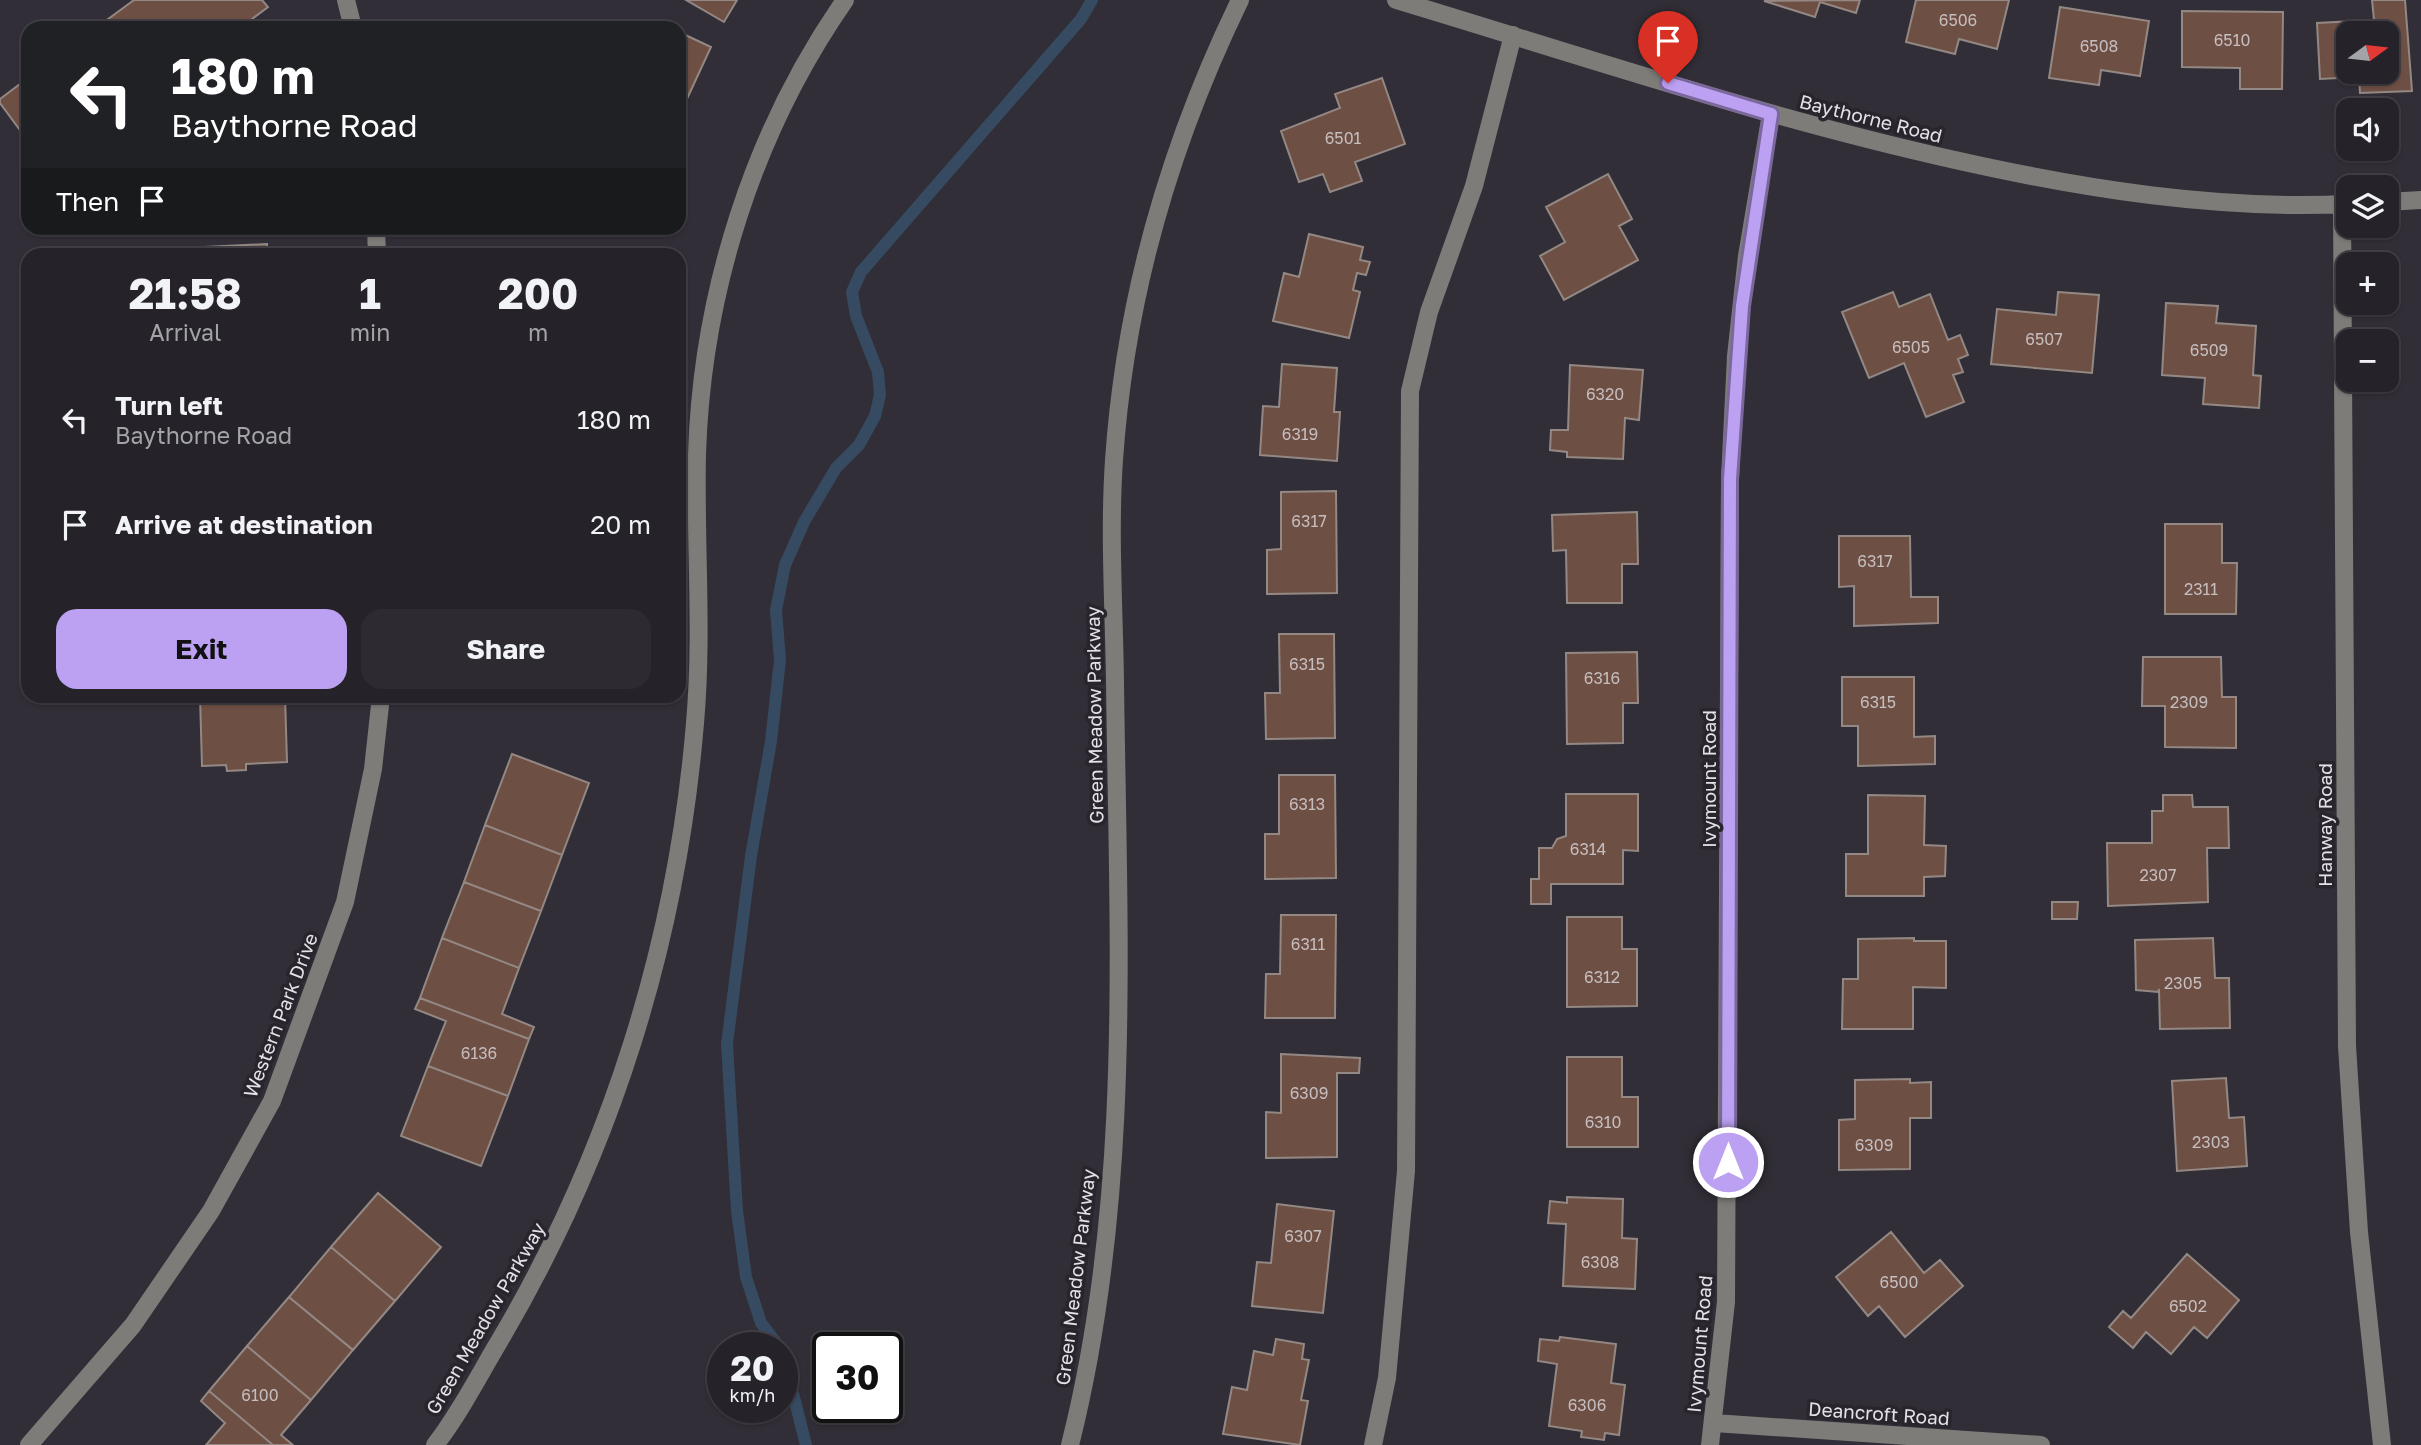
<!DOCTYPE html>
<meta charset="utf-8">
<style>
:root{--surface:#252229;--page:#2d2a31;--text:#f1f3f6;--muted:#a3a4a8;--line:#423f46;--accent:#bca0f2}
body{margin:0;font-family:"Golos Text",sans-serif;background:var(--page);color:var(--text);height:100vh;display:flex;flex-direction:column;font-size:26px;white-space:nowrap}
*{box-sizing:border-box;margin:0}
p{font-size:23px;color:var(--muted)}
.icon{flex:none;width:38px;height:38px;fill:none;stroke:currentColor;stroke-width:2;stroke-linecap:round;stroke-linejoin:round}
.map{position:relative;flex:1;overflow:hidden}
.details{position:absolute;left:21px;top:248px;width:665px;height:455px;display:flex;flex-direction:column;background:var(--surface);border-radius:21px;box-shadow:0 2px 5px #0004,0 0 0 2px var(--line)}
.details>*{flex:none}
.hud{position:absolute;left:21px;top:21px;width:665px;height:214px;border-radius:21px;box-shadow:0 2px 5px #0004,0 0 0 2px var(--line);background:#202124;color:#fff;overflow:hidden}
.needle{width:46px;rotate:75deg}
.tools{position:absolute;left:2336px;top:21px;display:grid;gap:14px}
.tools a{display:grid;place-items:center;width:63px;height:63px;border-radius:14px;background:var(--surface);box-shadow:0 2px 5px #0004,0 0 0 2px var(--line);font-size:35px}
.speed{position:absolute;left:707px;top:1332px;display:flex;gap:14px;font-size:35px;font-weight:700;text-align:center}
.speed>*{display:grid;place-content:center;width:91px;height:91px;border-radius:50%;background:var(--surface);box-shadow:0 2px 5px #0004,0 0 0 2px var(--line);line-height:1}
.speed small{font-size:18px;font-weight:400}
.speed .limit{border:4px solid #111;border-radius:10px;background:#fff;color:#111}
.pin{position:absolute;display:grid;place-items:center;width:60px;height:60px;color:#fff;margin:-72px -30px;border-radius:50% 50% 50% 0;rotate:-45deg;box-shadow:0 0 7px #0007}
.pin .icon{rotate:45deg}
.me{position:absolute;width:77px;margin:-38px;rotate:0deg;stroke-linejoin:round;filter:drop-shadow(0 0 5px #0008)}
.turn{display:flex;align-items:center;gap:24px;height:147px;padding:0 35px;font-size:32px}
.turn .icon{width:91px;height:91px;stroke-width:2.5}
.turn b{display:block;font-size:49px;line-height:60px}
.then{display:flex;align-items:center;height:66px;padding:0 35px;background:#0003;gap:14px;font-size:26px}
.eta{display:flex;justify-content:space-evenly;align-items:center;height:119px;text-align:center}
.eta b{font-size:42px;font-weight:700;line-height:49px}
.primary-button{display:flex;gap:14px;margin-top:auto;padding:14px 35px}
.primary-button a{flex:1;height:80px;border-radius:21px;background:var(--accent);color:#111;font-size:28px;font-weight:700;line-height:80px;text-align:center}
.primary-button a+a{background:var(--page);color:var(--text)}
ul{padding:0;list-style:none}
li{display:flex;align-items:center;gap:21px;height:105px;padding:0 35px}
li div{flex:1}
li b{display:block;font-size:26px}
li em{font-style:normal}
.map>svg:first-child{display:block}
.lines{fill:none;stroke-linecap:round;stroke-linejoin:round}
.stream{stroke:#364b61;stroke-width:12}
.building{fill:#6e4f44;stroke:#938884;stroke-width:2;fill-rule:evenodd}
.minor{stroke:#7d7c78;stroke-width:18}
.route-casing{stroke:#7a689d;stroke-width:18}
.route{stroke:#bca0f2;stroke-width:12}
.labels{text-anchor:middle;dominant-baseline:central;stroke-width:7;stroke-linejoin:round;paint-order:stroke}
.number-label{font-size:16px;fill:#c6bdbf}
.street-label{font-size:19px;fill:#e4e2e8;stroke:#28252c}
</style>
<div class="map">
<svg width="2421" height="1445" viewBox="0 0 2421 1445">
<rect width="100%" height="100%" fill="#312e37"/>
<g class="lines">
<path class="stream" d="M 780,1348 L 761,1323 L 746,1277 L 737,1211 L 727,1044 L 751,856 L 771,741 L 780,660 L 776,610 L 785,565 L 804,522 L 836,468 L 859,445 L 875,416 L 880,395 L 878,372 L 856,316 L 852,292 L 861,272 L 1081,19 L 1092,0
M 782,1350 L 806,1445"/>
</g>
<path class="building" d="M 134,0 L 262,0 L 268,7 L 240,28 L 96,28 Z
M 686,0 L 737,0 L 724,22 Z
M 1860,0 L 1856,13 L 1820,2 L 1815,17 L 1764,1 Z
M 1916,0 L 2009,0 L 1997,49 L 1959,39 L 1955,54 L 1906,42 Z
M 2372,0 L 2405,0 L 2412,91 L 2360,93 L 2359,77 L 2320,79 L 2317,23 L 2374,20 ZM 2348,33 L 2387,33 L 2387,72 L 2348,72 Z
M 2060,7 L 2149,21 L 2140,76 L 2101,70 L 2099,85 L 2049,78 Z
M 2182,11 L 2283,12 L 2282,89 L 2240,89 L 2240,68 L 2182,67 Z
M 651,20 L 667,27 L 670,28 L 648,28 Z
M 679,32 L 711,47 L 686,101 L 683,100 L 679,108 Z
M 28,78 L 28,141 L 0,103 L 0,99 Z
M 1382,78 L 1405,144 L 1355,162 L 1362,181 L 1330,192 L 1323,174 L 1299,182 L 1281,131 L 1340,108 L 1335,94 Z
M 1608,174 L 1632,219 L 1619,226 L 1638,260 L 1564,300 L 1540,256 L 1565,242 L 1546,207 Z
M 1309,234 L 1363,247 L 1360,260 L 1370,262 L 1366,275 L 1357,273 L 1353,290 L 1360,292 L 1349,338 L 1273,321 L 1284,273 L 1299,277 Z
M 267,244 L 267,256 L 184,256 L 184,248 Z
M 1893,292 L 1899,307 L 1930,294 L 1948,340 L 1960,335 L 1968,355 L 1958,359 L 1963,372 L 1953,375 L 1964,402 L 1926,417 L 1904,363 L 1869,378 L 1842,312 Z
M 2058,292 L 2099,295 L 2092,373 L 1991,364 L 1997,309 L 2056,315 Z
M 2166,303 L 2218,306 L 2216,323 L 2256,326 L 2253,375 L 2261,376 L 2259,408 L 2203,404 L 2205,378 L 2162,375 Z
M 1282,364 L 1337,368 L 1334,412 L 1340,412 L 1337,461 L 1260,455 L 1263,406 L 1279,407 Z
M 1570,365 L 1643,370 L 1639,420 L 1625,418 L 1623,459 L 1567,457 L 1567,452 L 1550,450 L 1551,430 L 1568,430 Z
M 1336,491 L 1337,593 L 1267,594 L 1267,550 L 1281,549 L 1281,492 Z
M 1637,512 L 1638,564 L 1622,564 L 1622,603 L 1567,603 L 1566,550 L 1553,551 L 1552,515 Z
M 2165,524 L 2222,524 L 2222,563 L 2237,563 L 2236,614 L 2165,614 Z
M 1839,536 L 1910,536 L 1911,597 L 1938,597 L 1938,623 L 1854,626 L 1854,586 L 1839,587 Z
M 1279,634 L 1334,634 L 1335,738 L 1266,739 L 1265,693 L 1280,693 Z
M 1637,652 L 1638,703 L 1623,703 L 1623,743 L 1567,744 L 1566,653 Z
M 2143,657 L 2221,657 L 2222,697 L 2236,697 L 2236,748 L 2165,747 L 2165,706 L 2142,706 Z
M 1842,677 L 1914,677 L 1914,737 L 1935,736 L 1935,764 L 1858,766 L 1858,726 L 1842,726 Z
M 200,696 L 285,696 L 287,762 L 246,764 L 246,770 L 227,771 L 226,765 L 202,766 Z
M 512,754 L 589,783 L 562,855 L 485,825 Z
M 1279,775 L 1335,775 L 1336,878 L 1265,879 L 1265,834 L 1279,834 Z
M 1566,794 L 1638,794 L 1638,851 L 1623,850 L 1623,884 L 1551,884 L 1551,904 L 1531,904 L 1531,879 L 1539,879 L 1539,848 L 1552,848 L 1557,839 L 1566,836 Z
M 1868,795 L 1925,796 L 1924,845 L 1946,846 L 1945,876 L 1924,877 L 1924,896 L 1846,896 L 1846,854 L 1868,854 Z
M 2163,795 L 2192,795 L 2193,807 L 2228,807 L 2229,848 L 2207,848 L 2208,902 L 2108,906 L 2107,843 L 2152,843 L 2152,811 L 2163,811 Z
M 485,825 L 562,855 L 541,911 L 464,882 Z
M 464,882 L 541,911 L 519,968 L 442,938 Z
M 2052,902 L 2078,902 L 2077,919 L 2052,919 Z
M 1281,915 L 1336,915 L 1335,1018 L 1265,1018 L 1266,974 L 1280,974 Z
M 1567,917 L 1622,917 L 1622,949 L 1637,949 L 1637,1006 L 1567,1007 Z
M 442,938 L 519,968 L 502,1014 L 534,1027 L 529,1039 L 420,998 Z
M 1914,938 L 1914,941 L 1946,941 L 1946,988 L 1913,987 L 1913,1029 L 1842,1029 L 1843,979 L 1858,979 L 1858,939 Z
M 2213,938 L 2215,978 L 2229,978 L 2230,1028 L 2160,1029 L 2159,989 L 2158,992 L 2136,990 L 2135,940 Z
M 420,998 L 529,1039 L 508,1096 L 428,1066 L 446,1021 L 415,1009 Z
M 1281,1054 L 1360,1058 L 1359,1073 L 1337,1073 L 1337,1157 L 1266,1158 L 1266,1112 L 1281,1113 Z
M 1567,1057 L 1622,1057 L 1622,1097 L 1638,1097 L 1638,1147 L 1567,1147 Z
M 428,1066 L 508,1096 L 481,1166 L 401,1136 Z
M 2226,1078 L 2229,1118 L 2244,1117 L 2247,1166 L 2177,1171 L 2172,1081 Z
M 1910,1079 L 1910,1083 L 1931,1082 L 1931,1118 L 1910,1118 L 1910,1169 L 1839,1170 L 1839,1120 L 1855,1119 L 1855,1080 Z
M 378,1193 L 441,1247 L 395,1301 L 331,1247 Z
M 1567,1197 L 1623,1199 L 1622,1238 L 1637,1239 L 1635,1289 L 1563,1286 L 1566,1224 L 1548,1223 L 1550,1201 L 1567,1203 Z
M 1277,1204 L 1334,1211 L 1323,1313 L 1252,1306 L 1257,1262 L 1271,1263 Z
M 1891,1232 L 1924,1273 L 1940,1260 L 1963,1286 L 1905,1337 L 1879,1306 L 1868,1316 L 1836,1277 Z
M 331,1247 L 395,1301 L 353,1350 L 289,1297 Z
M 2187,1254 L 2239,1300 L 2207,1338 L 2194,1327 L 2171,1354 L 2146,1332 L 2133,1348 L 2109,1327 L 2123,1311 L 2131,1318 Z
M 289,1297 L 353,1350 L 311,1400 L 247,1346 Z
M 1560,1337 L 1616,1344 L 1611,1383 L 1625,1385 L 1619,1435 L 1605,1433 L 1604,1440 L 1581,1437 L 1582,1431 L 1549,1426 L 1557,1364 L 1538,1361 L 1540,1339 L 1559,1341 Z
M 1276,1339 L 1304,1344 L 1302,1359 L 1309,1360 L 1301,1400 L 1308,1401 L 1300,1445 L 1223,1434 L 1232,1387 L 1247,1390 L 1254,1351 L 1273,1355 Z
M 247,1346 L 311,1400 L 281,1435 L 293,1445 L 273,1445 L 209,1391 Z
M 209,1391 L 273,1445 L 206,1445 L 225,1423 L 201,1401 Z"/>
<g class="lines">
<path class="minor" d="M 346,0 L 353,28
M 1396,0 C 1582,56 1766,118 1955,160 C 2084,189 2216,210 2348,204
M 2387,202 L 2421,200
M 2342,204 L 2347,1046 L 2359,1232 L 2382,1445
M 376,228 L 377,256
M 1714,1423 L 2041,1445
M 29,1445 L 133,1325 L 211,1211 L 272,1101 L 345,902 L 373,769 L 381,696
M 435,1445 C 460,1413 479,1375 500,1340 C 611,1152 677,941 695,723 C 703,633 695,544 697,454 C 702,294 753,132 845,0
M 1070,1445 C 1133,1196 1118,935 1115,681 C 1114,608 1109,533 1114,460 C 1125,300 1170,144 1240,0
M 1373,1445 L 1387,1378 L 1406,1171 L 1410,391 L 1429,312 L 1474,186 L 1513,35
M 1710,1445 L 1726,1302 L 1730,479 L 1736,356 L 1747,256 L 1771,114"/>
</g>
<g class="lines">
<defs>
<path id="route" d="M 1668,83 L 1771,114 L 1742,306 L 1730,479 L 1728,1162"/>
</defs>
<use href="#route" class="route-casing"/>
<use href="#route" class="route"/>
</g>
<g class="labels">
<g class="number-label">
<text x="1958" y="20">6506</text>
<text x="2232" y="40">6510</text>
<text x="2099" y="46">6508</text>
<text x="1343" y="138">6501</text>
<text x="2044" y="339">6507</text>
<text x="1911" y="347">6505</text>
<text x="2209" y="350">6509</text>
<text x="1605" y="394">6320</text>
<text x="1300" y="434">6319</text>
<text x="1309" y="521">6317</text>
<text x="1875" y="561">6317</text>
<text x="2201" y="589">2311</text>
<text x="1307" y="664">6315</text>
<text x="1602" y="678">6316</text>
<text x="1878" y="702">6315</text>
<text x="2189" y="702">2309</text>
<text x="1307" y="804">6313</text>
<text x="1588" y="849">6314</text>
<text x="2158" y="875">2307</text>
<text x="1308" y="944">6311</text>
<text x="1602" y="977">6312</text>
<text x="2183" y="983">2305</text>
<text x="479" y="1053">6136</text>
<text x="1309" y="1093">6309</text>
<text x="1603" y="1122">6310</text>
<text x="2211" y="1142">2303</text>
<text x="1874" y="1145">6309</text>
<text x="1303" y="1236">6307</text>
<text x="1600" y="1262">6308</text>
<text x="1899" y="1282">6500</text>
<text x="2188" y="1306">6502</text>
<text x="260" y="1395">6100</text>
<text x="1587" y="1405">6306</text>
</g>
<g class="street-label">
<text transform="translate(1871 118) rotate(14)">Baythorne Road</text>
<text transform="translate(1094 715) rotate(-91)">Green Meadow Parkway</text>
<text transform="translate(1708 779) rotate(-90)">Ivymount Road</text>
<text transform="translate(2324 825) rotate(-90)">Hanway Road</text>
<text transform="translate(280 1015) rotate(-69)">Western Park Drive</text>
<text transform="translate(1075 1277) rotate(-83)">Green Meadow Parkway</text>
<text transform="translate(485 1318) rotate(-60)">Green Meadow Parkway</text>
<text transform="translate(1699 1344) rotate(-85)">Ivymount Road</text>
<text transform="translate(1879 1413) rotate(4)">Deancroft Road</text>
</g>
</g>
</svg>
<div class="tools">
<a><svg class="needle" viewBox="-14 -14 28 28"><path d="M0-13l5 13h-10z" fill="#e53935"/><path d="M0 13l5-13h-10z" fill="#a3a4a8"/></svg></a>
<a><svg class="icon" aria-label="sound" viewBox="0 0 24 24"><path d="M4 9h4l5-4v14l-5-4H4zM17 9q2 3 0 6"/></svg></a>
<a><svg class="icon" aria-label="layers" viewBox="0 0 24 24"><path d="M12 4l9 5-9 5-9-5zM3 14l9 5 9-5"/></svg></a>
<a>+</a>
<a>−</a>
</div>
<div class="speed"><div>20<small>km/h</small></div><div class="limit">30</div></div>
<div class="pin" style="left:1668px;top:83px;background:#d93025"><svg class="icon" aria-label="arrive" viewBox="0 0 24 24"><path d="M6 21V4h12l-3 4 3 4H6"/></svg></div>
<svg class="me" style="left:1728px;top:1162px" viewBox="-20 -20 40 40"><circle r="17" fill="#bca0f2" stroke="#fff" stroke-width="3"/><path d="M0-11L8 9 0 5-8 9z" fill="#fff"/></svg>
<div class="hud">
<div class="turn"><svg class="icon" aria-label="left" viewBox="0 0 24 24"><path d="M17 20v-9H6M10 6l-5 5 5 5"/></svg><div><b>180 m</b>Baythorne Road</div></div>
<div class="then">Then<svg class="icon" aria-label="arrive" viewBox="0 0 24 24"><path d="M6 21V4h12l-3 4 3 4H6"/></svg></div>
</div>
<section class="details">
<div class="eta">
<div><b>21:58</b><p>Arrival</p></div>
<div><b>1</b><p>min</p></div>
<div><b>200</b><p>m</p></div>
</div>
<ul>
<li><svg class="icon" aria-label="left" viewBox="0 0 24 24"><path d="M17 20v-9H6M10 6l-5 5 5 5"/></svg><div><b>Turn left</b><p>Baythorne Road</p></div><em>180 m</em></li>
<li><svg class="icon" aria-label="arrive" viewBox="0 0 24 24"><path d="M6 21V4h12l-3 4 3 4H6"/></svg><div><b>Arrive at destination</b></div><em>20 m</em></li>
</ul>
<div class="primary-button"><a>Exit</a><a>Share</a></div>
</section>
</div>
